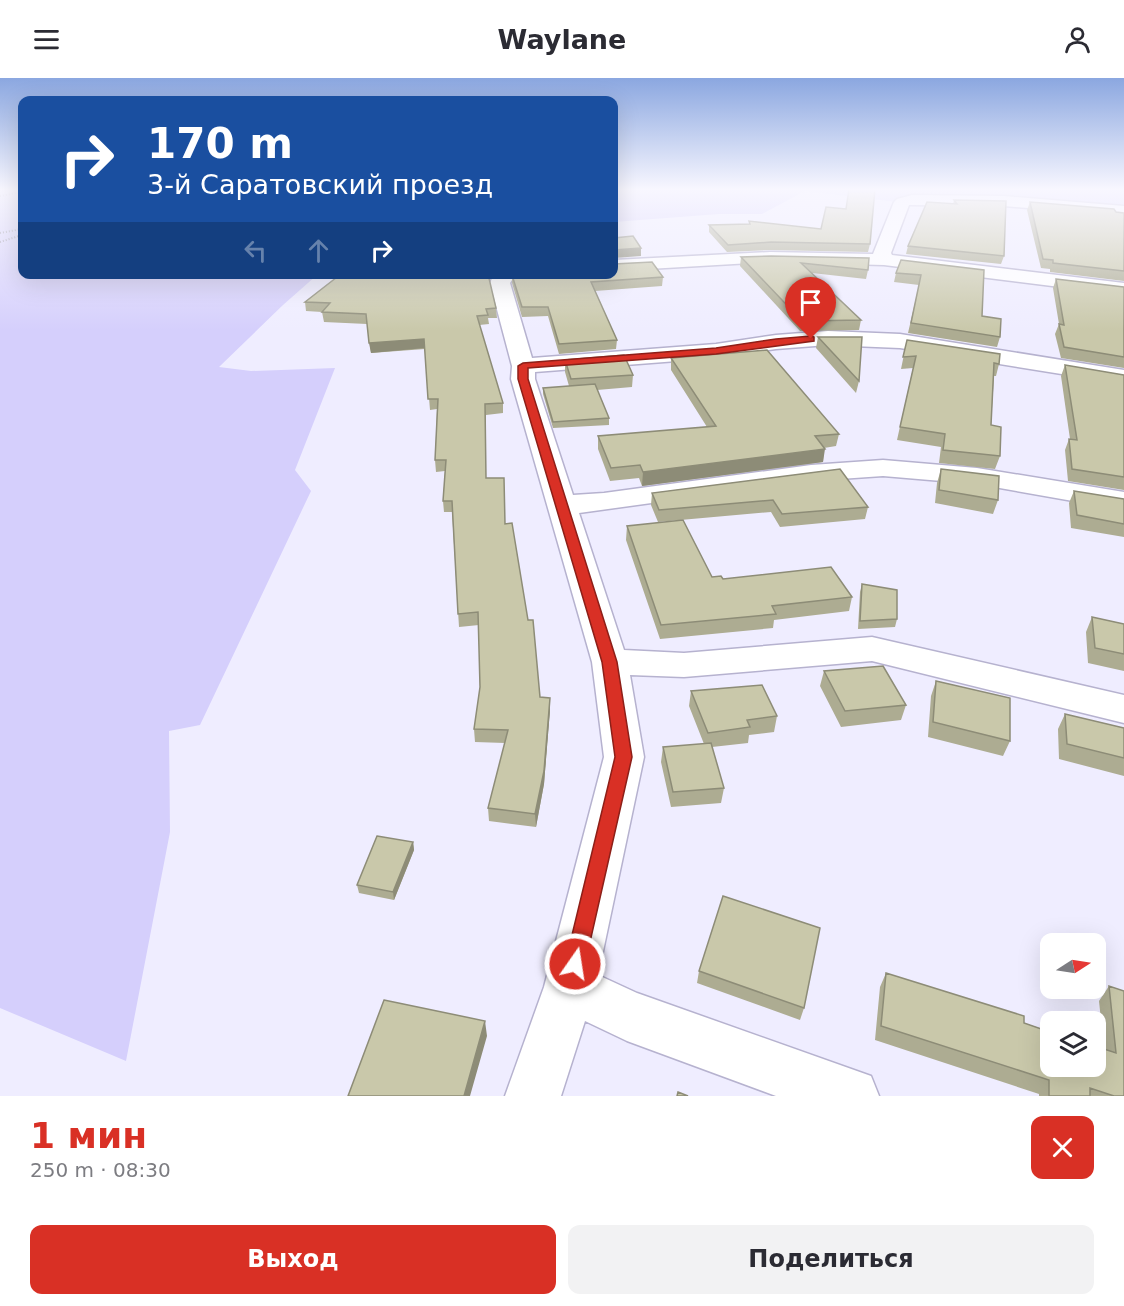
<!DOCTYPE html>
<html lang="ru">
<meta charset="utf-8">
<style>
:root{--surface:#fff;--page:#f2f2f3;--text:#2b2b33;--muted:#7c7c81;--accent:#d93025}
body{margin:0;font-family:"DejaVu Sans",sans-serif;background:var(--page);color:var(--text);height:100vh;display:flex;flex-direction:column;font-size:22px;white-space:nowrap}
*{box-sizing:border-box;margin:0}
p{font-size:20px;color:var(--muted)}
.icon{flex:none;width:33px;height:33px;fill:none;stroke:currentColor;stroke-width:2;stroke-linecap:round;stroke-linejoin:round}
.map{position:relative;height:1018px;overflow:hidden}
.sheet{display:flex;flex-direction:column;background:var(--surface);flex:1}
.sheet>*{flex:none}
.top-card{position:absolute;left:18px;top:18px;width:600px;height:183px;border-radius:12px;box-shadow:0 6px 24px #0002;background:#1a4fa0;color:#fff;overflow:hidden}
.needle{width:39px;rotate:78deg}
.buttons{position:absolute;left:1040px;top:855px;display:grid;gap:12px}
.buttons a{display:grid;place-items:center;width:66px;height:66px;border-radius:12px;background:var(--surface);box-shadow:0 6px 24px #0002;font-size:30px}
.pin{position:absolute;display:grid;place-items:center;width:51px;height:51px;color:#fff;margin:-62px -26px;border-radius:50% 50% 50% 0;rotate:-45deg;box-shadow:0 0 6px #0007}
.pin .icon{rotate:45deg}
.me{position:absolute;width:66px;margin:-33px;rotate:13deg;stroke-linejoin:round;filter:drop-shadow(0 0 4px #0008)}
.turn{display:flex;align-items:center;gap:21px;height:126px;padding:0 30px;font-size:27px}
.turn .icon{width:78px;height:78px;stroke-width:2.5}
.turn b{display:block;font-size:42px;line-height:51px}
.lanes{display:flex;align-items:center;height:57px;padding:0 30px;background:#0003;justify-content:center;gap:30px;direction:ltr}
.lanes .off{opacity:.35}
.round{display:grid;place-items:center;flex:none;width:63px;height:63px;border-radius:12px;background:var(--page)}
.overview{display:flex;align-items:center;justify-content:space-between;height:102px;padding:0 30px}
h1{font-size:36px;font-weight:800;line-height:45px;color:var(--accent)}
.action{display:flex;gap:12px;margin-top:auto;padding:12px 30px}
.action a{flex:1;height:69px;border-radius:12px;background:var(--accent);color:#fff;font-size:24px;font-weight:800;line-height:69px;text-align:center}
.action a+a{background:var(--page);color:var(--text)}
header{display:flex;justify-content:space-between;align-items:center;height:78px;padding:0 30px;background:var(--surface);font-size:27px;font-weight:800}
.map>svg:first-child{display:block}
.green{fill:#d5cffc}
.lines{fill:none;stroke-linecap:round;stroke-linejoin:round}
.minor-casing{stroke:#b6b2cf;stroke-width:3}
.path{stroke:#8f8d9c;stroke-width:2;stroke-dasharray:1 2;stroke-linecap:butt}
.minor{fill:#fff;fill-rule:evenodd}
.wall{fill:#adac92}
.shaded-wall{fill:#8d8c77}
.building{fill:#c9c8aa;stroke:#8d8c77;stroke-width:1.5}
.route{fill:#d93025;stroke:#8d1f18;stroke-width:1.5}
</style>
<header><svg class="icon" aria-label="menu" viewBox="0 0 24 24"><path d="M4 6h16M4 12h16M4 18h16"/></svg>Waylane<svg class="icon" aria-label="person" viewBox="0 0 24 24"><circle cx="12" cy="8" r="4"/><path d="M4 21q1-7 8-7t8 7"/></svg></header>
<div class="map">
<svg width="1124" height="1018" viewBox="0 0 1124 1018">
<rect width="100%" height="100%" fill="#efedff"/>
<path class="green" d="M 0,111 L 22,111 L 22,196 L 317,197 L 283,227 L 219,289 L 251,293 L 335,290 L 295,392 L 311,413 L 200,647 L 169,653 L 170,754 L 126,983 L 0,930 Z
M 614,111 L 1124,111 L 1124,131 L 897,124 L 805,113 L 762,136 L 719,136 L 614,144 Z"/>
<g class="lines">
<defs>
<path id="minor" d="M 912,117 L 1004,118 L 1124,128 L 1124,138 L 1004,128 L 912,127 L 909,127 L 891,175 L 892,177 L 1124,205 L 1124,217 L 884,187 L 770,184 L 614,193 L 614,182 L 770,174 L 873,176 L 894,124 L 897,121 Z
M 494,196 L 516,196 L 510,205 L 532,280 L 716,266 L 776,257 L 828,253 L 900,256 L 1124,292 L 1124,306 L 900,270 L 828,267 L 776,271 L 716,280 L 535,294 L 535,301 L 573,417 L 604,415 L 811,387 L 883,382 L 977,390 L 1124,414 L 1124,432 L 977,406 L 883,398 L 811,403 L 579,435 L 624,572 L 684,575 L 872,559 L 1124,617 L 1124,645 L 872,583 L 684,599 L 630,597 L 644,679 L 598,897 L 637,915 L 871,998 L 879,1018 L 776,1018 L 627,963 L 585,943 L 561,1018 L 505,1018 L 544,909 L 604,679 L 592,584 L 511,301 L 512,288 L 490,205 Z"/>
</defs>
<use href="#minor" class="minor-casing"/>
<path class="path" d="M 0,118 L 22,114
M 0,155 L 22,151
M 0,164 L 22,157"/>
<use href="#minor" class="minor"/>
</g>
<path class="wall" d="M 954,122 L 1004,178 L 1001,186 L 906,176 L 908,168 L 953,126 Z
M 1030,124 L 1124,135 L 1124,203 L 1050,194 L 1050,191 L 1041,190 L 1027,132 Z
M 749,143 L 870,166 L 868,174 L 770,172 L 727,174 L 709,154 L 709,147 L 749,146 Z
M 741,179 L 868,192 L 866,201 L 812,195 L 861,242 L 859,252 L 800,253 L 740,188 Z
M 901,182 L 1000,259 L 997,269 L 908,255 L 919,207 L 894,204 L 896,195 Z
M 491,196 L 489,203 L 496,230 L 497,240 L 488,240 L 489,246 L 479,247 L 503,325 L 503,335 L 486,337 L 486,400 L 505,446 L 540,619 L 550,632 L 544,706 L 536,749 L 489,743 L 488,730 L 505,665 L 475,664 L 474,651 L 480,609 L 479,547 L 459,549 L 452,434 L 444,434 L 443,423 L 445,393 L 436,394 L 435,382 L 437,331 L 430,332 L 425,271 L 371,275 L 367,246 L 324,244 L 322,234 L 306,233 L 305,224 Z
M 512,196 L 663,199 L 662,208 L 595,213 L 617,262 L 616,271 L 559,276 L 548,238 L 522,239 L 512,205 Z
M 1056,201 L 1124,209 L 1124,290 L 1061,280 L 1055,256 L 1059,246 L 1053,210 Z
M 818,259 L 859,303 L 856,315 L 816,270 Z
M 907,262 L 999,286 L 996,298 L 994,298 L 991,347 L 1000,378 L 995,391 L 939,385 L 941,369 L 897,362 L 913,290 L 901,291 Z
M 671,280 L 839,356 L 836,368 L 824,370 L 823,384 L 642,408 L 639,400 L 610,403 L 598,371 L 598,358 L 707,349 L 671,292 Z
M 565,282 L 633,297 L 632,309 L 597,312 L 609,340 L 609,347 L 553,350 L 543,316 L 543,310 L 569,308 L 565,294 Z
M 1065,287 L 1124,297 L 1124,412 L 1068,403 L 1065,372 L 1069,361 L 1070,361 L 1061,298 Z
M 840,391 L 868,429 L 865,441 L 780,449 L 771,434 L 658,444 L 651,427 L 652,415 Z
M 941,391 L 998,422 L 993,436 L 935,425 L 937,405 Z
M 1074,413 L 1124,421 L 1124,459 L 1071,450 L 1069,425 Z
M 627,448 L 712,499 L 723,501 L 852,519 L 849,533 L 774,542 L 773,550 L 660,561 L 626,462 Z
M 862,506 L 897,541 L 895,549 L 858,551 L 860,514 Z
M 1092,539 L 1124,546 L 1124,593 L 1088,585 L 1086,554 Z
M 824,593 L 906,627 L 901,642 L 841,649 L 820,608 Z
M 936,603 L 1010,663 L 1003,678 L 928,659 L 931,618 Z
M 691,613 L 777,638 L 774,654 L 749,657 L 748,665 L 712,669 L 724,710 L 721,725 L 671,729 L 661,684 L 663,669 L 704,666 L 689,628 Z
M 1065,636 L 1124,650 L 1124,698 L 1059,681 L 1058,651 Z
M 413,764 L 414,772 L 394,822 L 359,815 L 357,807 Z
M 699,893 L 804,930 L 800,942 L 697,905 Z
M 886,895 L 1024,945 L 1104,971 L 1099,923 L 1109,908 L 1124,1018 L 1039,1018 L 1039,1016 L 875,962 L 880,909 Z"/>
<path class="shaded-wall" d="M 641,170 L 641,178 L 614,180 L 614,172 Z
M 424,261 L 425,270 L 371,275 L 369,265 Z
M 825,371 L 823,384 L 642,408 L 643,394 Z
M 550,620 L 550,632 L 544,706 L 536,749 L 535,736 Z
M 413,764 L 414,772 L 394,822 L 393,814 Z
M 485,943 L 487,958 L 470,1018 L 464,1018 Z"/>
<path class="building" d="M 849,111 L 875,111 L 870,166 L 771,164 L 728,167 L 709,147 L 750,146 L 749,143 L 821,151 L 826,129 L 846,131 Z
M 954,122 L 1006,123 L 1004,178 L 908,168 L 927,124 L 957,126 Z
M 1030,124 L 1114,131 L 1116,134 L 1124,135 L 1124,193 L 1053,185 L 1053,182 L 1043,181 Z
M 633,158 L 641,170 L 614,172 L 614,160 Z
M 771,178 L 869,180 L 868,192 L 801,185 L 861,242 L 802,243 L 741,179 Z
M 901,182 L 984,192 L 982,238 L 1001,241 L 1000,259 L 911,245 L 921,197 L 896,195 Z
M 652,184 L 663,199 L 591,204 L 617,262 L 559,266 L 548,229 L 522,229 L 512,197 L 614,196 L 614,186 Z
M 341,196 L 488,196 L 496,230 L 486,231 L 488,237 L 477,238 L 503,325 L 485,326 L 486,400 L 504,400 L 505,446 L 512,445 L 528,542 L 533,542 L 540,619 L 550,620 L 544,693 L 535,736 L 488,730 L 508,652 L 474,651 L 480,609 L 478,534 L 458,536 L 452,423 L 443,423 L 446,382 L 435,382 L 438,321 L 428,321 L 424,261 L 369,265 L 366,236 L 322,234 L 330,225 L 305,224 Z
M 1056,201 L 1124,209 L 1124,279 L 1064,269 L 1059,246 L 1064,247 Z
M 818,259 L 862,259 L 859,303 Z
M 907,262 L 1000,276 L 999,286 L 994,285 L 991,347 L 1001,349 L 1000,378 L 943,372 L 945,356 L 900,349 L 916,278 L 903,279 Z
M 767,272 L 839,356 L 815,358 L 825,371 L 643,394 L 640,387 L 611,390 L 598,358 L 716,348 L 671,280 Z
M 624,277 L 633,297 L 571,301 L 565,282 Z
M 1065,287 L 1124,297 L 1124,399 L 1072,391 L 1069,361 L 1077,362 Z
M 595,306 L 609,340 L 553,344 L 543,310 Z
M 840,391 L 868,429 L 782,436 L 773,422 L 659,432 L 652,415 Z
M 941,391 L 999,398 L 998,422 L 939,412 Z
M 1074,413 L 1124,421 L 1124,446 L 1077,437 Z
M 683,442 L 712,499 L 721,498 L 723,501 L 831,489 L 852,519 L 772,528 L 776,536 L 661,547 L 627,448 Z
M 862,506 L 897,512 L 897,541 L 860,543 Z
M 1092,539 L 1124,546 L 1124,576 L 1095,570 Z
M 883,588 L 906,627 L 845,633 L 824,593 Z
M 936,603 L 1010,620 L 1010,663 L 933,644 Z
M 762,607 L 777,638 L 747,642 L 750,649 L 708,655 L 691,613 Z
M 1065,636 L 1124,650 L 1124,680 L 1067,666 Z
M 711,665 L 724,710 L 673,714 L 663,669 Z
M 377,758 L 413,764 L 393,814 L 357,807 Z
M 723,818 L 820,850 L 804,930 L 699,893 Z
M 886,895 L 1024,938 L 1024,945 L 1050,954 L 1050,988 L 1095,988 L 1095,968 L 1116,975 L 1109,908 L 1124,913 L 1124,1018 L 1114,1018 L 1090,1010 L 1090,1018 L 1049,1018 L 1049,1002 L 881,948 Z
M 384,922 L 485,943 L 464,1018 L 348,1018 Z
M 678,1014 L 688,1018 L 677,1018 Z"/>
<linearGradient id="sky" x2="0" y2="1"><stop stop-color="#8ba7e0"/><stop offset="0.44" stop-color="#f8f7ff"/><stop offset="1" stop-color="#f8f7ff" stop-opacity="0"/></linearGradient>
<rect width="1124" height="253" fill="url(#sky)"/>
<path class="route" d="M 811,258 L 814,259 L 814,263 L 716,276 L 528,290 L 528,301 L 617,584 L 632,679 L 585,886 L 582,893 L 575,896 L 568,893 L 565,886 L 615,679 L 602,584 L 518,301 L 518,288 L 523,285 L 716,270 L 776,261 Z"/>
</svg>
<div class="buttons">
<a><svg class="needle" viewBox="-14 -14 28 28"><path d="M0-13l5 13h-10z" fill="#e53935"/><path d="M0 13l5-13h-10z" fill="#7c7c81"/></svg></a>
<a><svg class="icon" aria-label="layers" viewBox="0 0 24 24"><path d="M12 4l9 5-9 5-9-5zM3 14l9 5 9-5"/></svg></a>
</div>
<div class="pin" style="left:811px;top:261px;background:#d93025"><svg class="icon" aria-label="arrive" viewBox="0 0 24 24"><path d="M6 21V4h12l-3 4 3 4H6"/></svg></div>
<svg class="me" style="left:575px;top:886px" viewBox="-20 -20 40 40"><circle r="17" fill="#d93025" stroke="#fff" stroke-width="3"/><path d="M0-11L8 9 0 5-8 9z" fill="#fff"/></svg>
<div class="top-card">
<div class="turn"><svg class="icon" aria-label="right" viewBox="0 0 24 24"><path d="M7 20v-9h11M14 6l5 5-5 5"/></svg><div><b>170 m</b>3-й Саратовский проезд</div></div>
<div class="lanes"><svg class="icon off" aria-label="left" viewBox="0 0 24 24"><path d="M17 20v-9H6M10 6l-5 5 5 5"/></svg><svg class="icon off" aria-label="ahead" viewBox="0 0 24 24"><path d="M12 20V5M6 11l6-6 6 6"/></svg><svg class="icon" aria-label="right" viewBox="0 0 24 24"><path d="M7 20v-9h11M14 6l5 5-5 5"/></svg></div>
</div>
</div>
<section class="sheet">
<div class="overview"><div><h1>1 мин</h1><p>250 m · 08:30</p></div><a class="round" style="background:#d93025;color:#fff"><svg class="icon" aria-label="close" viewBox="0 0 24 24"><path d="M6 6l12 12M18 6L6 18"/></svg></a></div>
<div class="action"><a>Выход</a><a>Поделиться</a></div>
</section>
